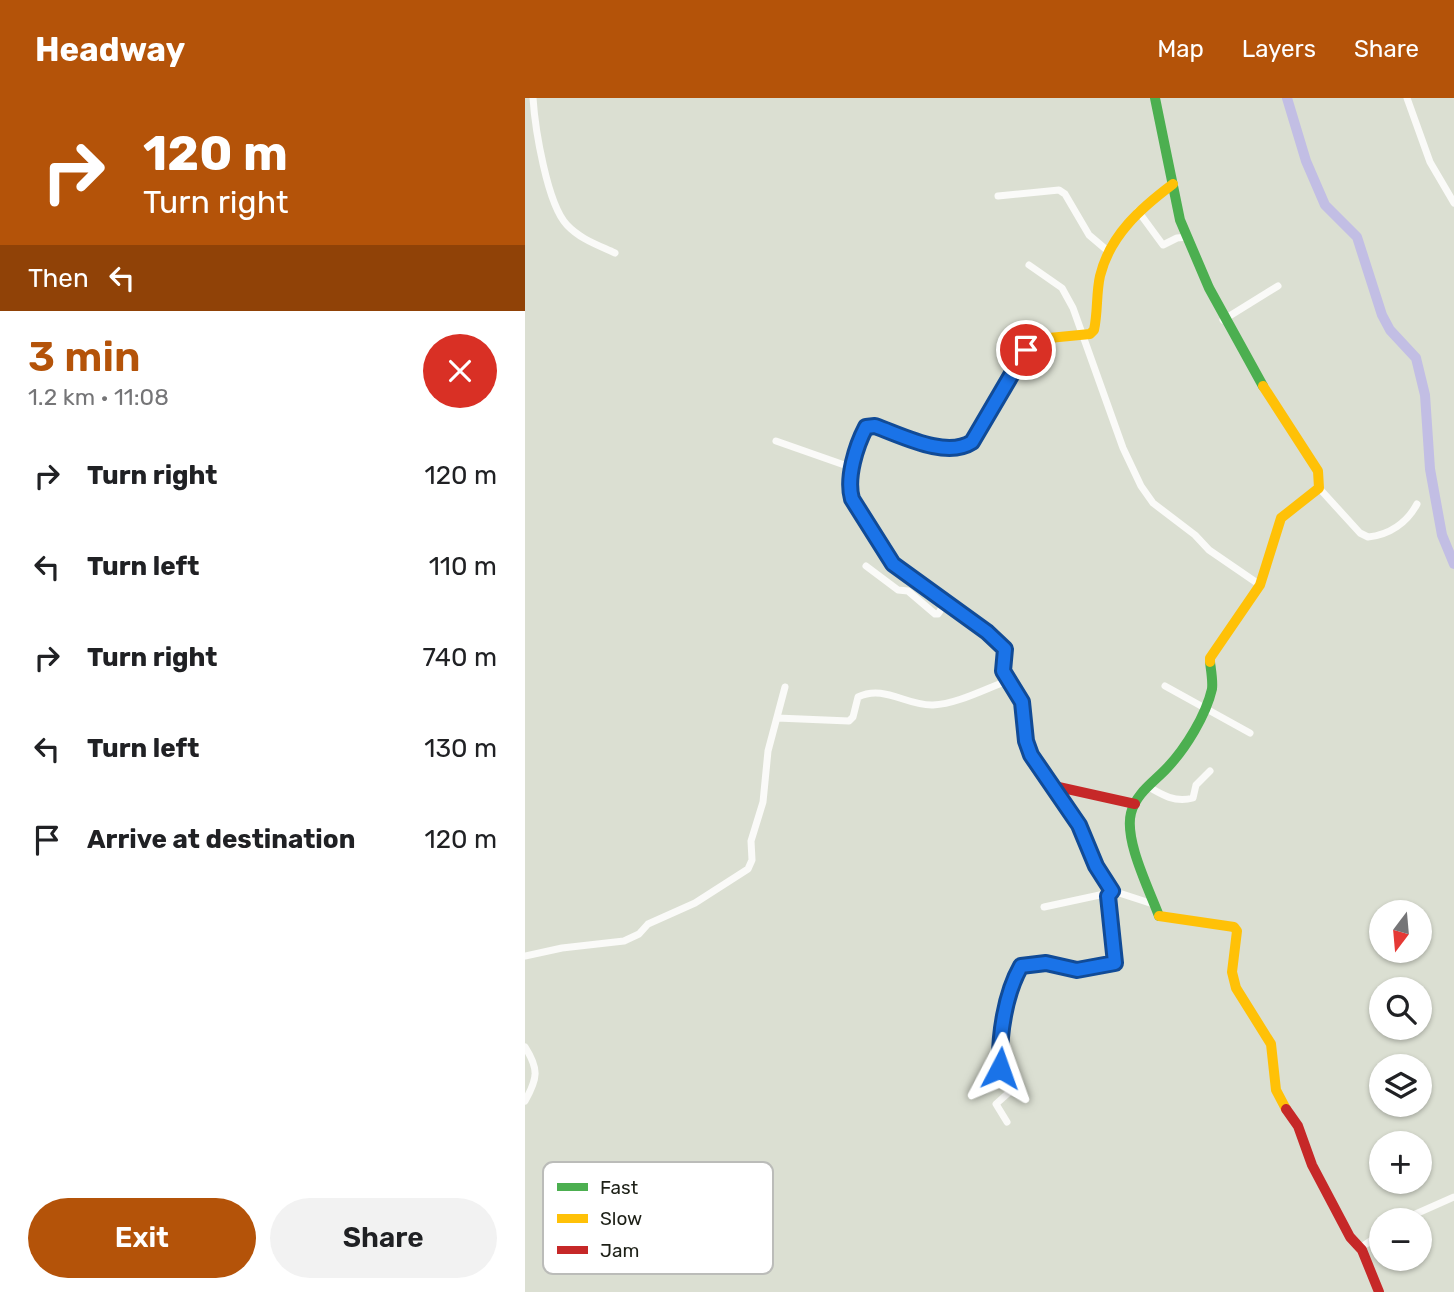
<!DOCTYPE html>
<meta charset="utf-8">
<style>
:root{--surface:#fff;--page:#f2f2f2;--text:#202124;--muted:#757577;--accent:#b45309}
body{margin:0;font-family:Rubik,sans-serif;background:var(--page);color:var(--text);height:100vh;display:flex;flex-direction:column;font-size:26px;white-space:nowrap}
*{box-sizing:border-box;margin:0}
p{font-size:23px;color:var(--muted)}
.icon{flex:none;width:38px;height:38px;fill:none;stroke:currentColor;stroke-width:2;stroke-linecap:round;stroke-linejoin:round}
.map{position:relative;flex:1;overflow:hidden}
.sheet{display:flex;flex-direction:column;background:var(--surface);width:525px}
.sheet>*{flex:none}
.banner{background:#b45309;color:#fff;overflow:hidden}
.needle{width:46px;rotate:196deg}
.tools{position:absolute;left:844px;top:802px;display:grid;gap:14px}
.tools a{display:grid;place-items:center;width:63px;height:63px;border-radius:50%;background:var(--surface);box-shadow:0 2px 5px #0004;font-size:35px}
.pin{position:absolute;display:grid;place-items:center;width:60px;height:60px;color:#fff;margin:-30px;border:4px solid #fff;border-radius:50%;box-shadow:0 2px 7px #0007}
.me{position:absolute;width:77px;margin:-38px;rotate:4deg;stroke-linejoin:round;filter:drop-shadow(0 0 5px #0008)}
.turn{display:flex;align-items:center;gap:24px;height:147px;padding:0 28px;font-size:32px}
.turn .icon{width:91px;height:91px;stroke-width:2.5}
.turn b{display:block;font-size:49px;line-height:60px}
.then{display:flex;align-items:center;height:66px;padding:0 28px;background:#0003;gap:14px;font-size:26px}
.round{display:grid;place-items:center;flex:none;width:74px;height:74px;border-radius:37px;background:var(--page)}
.head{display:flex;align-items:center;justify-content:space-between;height:119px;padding:0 28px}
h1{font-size:42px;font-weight:600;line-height:52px;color:var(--accent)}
.action{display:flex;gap:14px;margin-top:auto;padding:14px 28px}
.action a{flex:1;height:80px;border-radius:42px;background:var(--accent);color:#fff;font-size:28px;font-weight:600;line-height:80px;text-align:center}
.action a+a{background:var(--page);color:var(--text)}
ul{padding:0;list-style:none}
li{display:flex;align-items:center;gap:21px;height:91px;padding:0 28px}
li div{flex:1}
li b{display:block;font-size:26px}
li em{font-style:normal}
header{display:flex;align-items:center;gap:42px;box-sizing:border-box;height:98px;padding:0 35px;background:var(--accent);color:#fff}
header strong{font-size:33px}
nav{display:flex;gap:38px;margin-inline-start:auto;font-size:24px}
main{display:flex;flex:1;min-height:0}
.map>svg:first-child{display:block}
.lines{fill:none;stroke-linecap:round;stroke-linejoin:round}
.river{stroke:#c2bee4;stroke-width:10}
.street{stroke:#fafaf8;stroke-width:7}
.fast{stroke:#4caf50;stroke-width:10}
.slow{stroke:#ffc107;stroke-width:10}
.jam{stroke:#c62828;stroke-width:10}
.route-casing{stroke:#114b97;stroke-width:18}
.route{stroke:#1a73e8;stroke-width:12}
.key{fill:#fff;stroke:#bbbcb9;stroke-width:2}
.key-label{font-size:19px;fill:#1d2017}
</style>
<header>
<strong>Headway</strong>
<nav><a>Map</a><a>Layers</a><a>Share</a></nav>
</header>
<main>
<section class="sheet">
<div class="banner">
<div class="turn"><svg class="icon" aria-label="right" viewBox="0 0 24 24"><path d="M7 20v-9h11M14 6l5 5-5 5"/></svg><div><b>120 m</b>Turn right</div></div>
<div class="then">Then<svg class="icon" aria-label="left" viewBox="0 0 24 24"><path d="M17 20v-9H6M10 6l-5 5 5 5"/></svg></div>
</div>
<div class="head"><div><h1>3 min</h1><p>1.2 km · 11:08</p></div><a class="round" style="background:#d93025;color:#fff"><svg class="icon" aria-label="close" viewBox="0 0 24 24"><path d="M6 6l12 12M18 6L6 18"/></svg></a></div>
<ul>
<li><svg class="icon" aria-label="right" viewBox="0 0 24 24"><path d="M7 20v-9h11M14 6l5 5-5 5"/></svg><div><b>Turn right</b></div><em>120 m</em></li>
<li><svg class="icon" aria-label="left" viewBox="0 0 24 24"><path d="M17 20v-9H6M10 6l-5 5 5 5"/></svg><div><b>Turn left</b></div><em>110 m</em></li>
<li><svg class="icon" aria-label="right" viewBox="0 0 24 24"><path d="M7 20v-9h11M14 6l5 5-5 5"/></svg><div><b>Turn right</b></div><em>740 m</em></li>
<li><svg class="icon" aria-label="left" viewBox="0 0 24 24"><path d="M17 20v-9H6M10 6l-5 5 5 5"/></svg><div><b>Turn left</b></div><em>130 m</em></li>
<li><svg class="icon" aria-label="arrive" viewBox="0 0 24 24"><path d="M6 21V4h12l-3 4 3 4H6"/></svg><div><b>Arrive at destination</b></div><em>120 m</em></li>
</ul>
<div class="action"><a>Exit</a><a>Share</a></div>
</section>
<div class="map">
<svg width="929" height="1194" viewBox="0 0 929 1194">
<rect width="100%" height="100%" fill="#dbdfd2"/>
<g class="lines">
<path class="river" d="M 762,0 L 781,63 L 800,107 L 832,139 L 857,217 L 865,232 L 891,260 L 900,297 L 905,371 L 917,437 L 929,466"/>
<path class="street" d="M 8,0 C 10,30 22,106 42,127 C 55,141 73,147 90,155
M 882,0 L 905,64 L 929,105
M 473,98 L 534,92 L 540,96 L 564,137 L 584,154
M 613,113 L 638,147 L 652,140 L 662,139
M 504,167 L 537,190 L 548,210 L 598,350 L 616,388 L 628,405 L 670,437 L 684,452 L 735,487
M 698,222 L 753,188
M 251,343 L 328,370
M 794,390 L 835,435 L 843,439 C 864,437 882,425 892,406
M 341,468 L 373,492 L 383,493 L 410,516 L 413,516 L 421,504
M 640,588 L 725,635
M 252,620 L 324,623 L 328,619 L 333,599 C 359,586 381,608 408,607 C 432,606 460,591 482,583
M 529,688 L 554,727 L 571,768 L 587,793
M 622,688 C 637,697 650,705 668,700 L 671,687 L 685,673
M 519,809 L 584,795
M 0,858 L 37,850 L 99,843 L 114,836 L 123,826 L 170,805 L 223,771 L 227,762 L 226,743 L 238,704 L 243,653 L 260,589
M 0,949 C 14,971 13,980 0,1003
M 482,1024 L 471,1006 L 491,988 L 478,977 C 468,950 482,894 495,869 L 521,865 L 552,872 L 589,866 L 592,861 L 584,795 L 588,793 L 628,806
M 877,1122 L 929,1099
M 835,1150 L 856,1136"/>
<path class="fast" d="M 630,0 L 655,122 L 684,190 L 738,288
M 634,818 C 624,791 599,742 606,715 C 611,695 629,684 642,670 C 661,650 681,617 687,591 C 688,583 686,572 685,564"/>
<path class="slow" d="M 329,360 L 341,329 L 350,328 C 379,339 418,361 448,343 L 500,253 L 524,240 L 565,236 L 569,232 C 573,214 571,196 575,178 C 585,137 616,110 648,86
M 685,564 L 685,560 L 735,487 L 756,420 L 794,390 L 793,373 L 738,288
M 634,818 L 709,829 L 712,833 L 707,874 L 711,890 L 746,946 L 751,992 L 761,1011"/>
<path class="jam" d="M 329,360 L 325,384 L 327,401 L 368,466 L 462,534 L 480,551 L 478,573 L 497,604 L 501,643 L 506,657 L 529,688 L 610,706
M 761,1011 L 773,1028 L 787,1067 L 825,1139 L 837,1152 L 854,1194"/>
</g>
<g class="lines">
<defs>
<path id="route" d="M 475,970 C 474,937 480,896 496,868 L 521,865 L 552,872 L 590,865 L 583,798 L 587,793 L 571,768 L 554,727 L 506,657 L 501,643 L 497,604 L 478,573 L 480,551 L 462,534 L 368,466 L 327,401 C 321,380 331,348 341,329 L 350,328 C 376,337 421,361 447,344 L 501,252"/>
</defs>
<use href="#route" class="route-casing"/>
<use href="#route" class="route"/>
</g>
<rect x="18" y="1064" width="230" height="112" rx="10" class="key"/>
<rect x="32" y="1085" width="31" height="8" fill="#4caf50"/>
<rect x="32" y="1116" width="31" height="9" fill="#ffc107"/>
<rect x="32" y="1148" width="31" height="8" fill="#c62828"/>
<g class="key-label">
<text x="75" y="1096">Fast</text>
<text x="75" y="1127">Slow</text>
<text x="75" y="1159">Jam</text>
</g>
</svg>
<div class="tools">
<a><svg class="needle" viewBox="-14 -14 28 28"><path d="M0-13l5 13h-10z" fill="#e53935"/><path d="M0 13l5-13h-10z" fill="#757577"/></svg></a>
<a><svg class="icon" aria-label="search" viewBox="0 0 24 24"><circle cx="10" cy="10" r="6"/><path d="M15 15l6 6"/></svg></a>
<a><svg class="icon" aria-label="layers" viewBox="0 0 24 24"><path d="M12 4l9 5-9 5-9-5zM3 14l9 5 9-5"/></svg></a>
<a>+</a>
<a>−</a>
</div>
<div class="pin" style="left:501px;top:252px;background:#d93025"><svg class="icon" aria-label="arrive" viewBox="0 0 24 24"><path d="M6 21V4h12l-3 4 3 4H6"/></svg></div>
<svg class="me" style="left:475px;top:970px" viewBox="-20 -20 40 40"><path d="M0-17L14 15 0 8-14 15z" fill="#1a73e8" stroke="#fff" stroke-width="4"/></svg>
</div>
</main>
